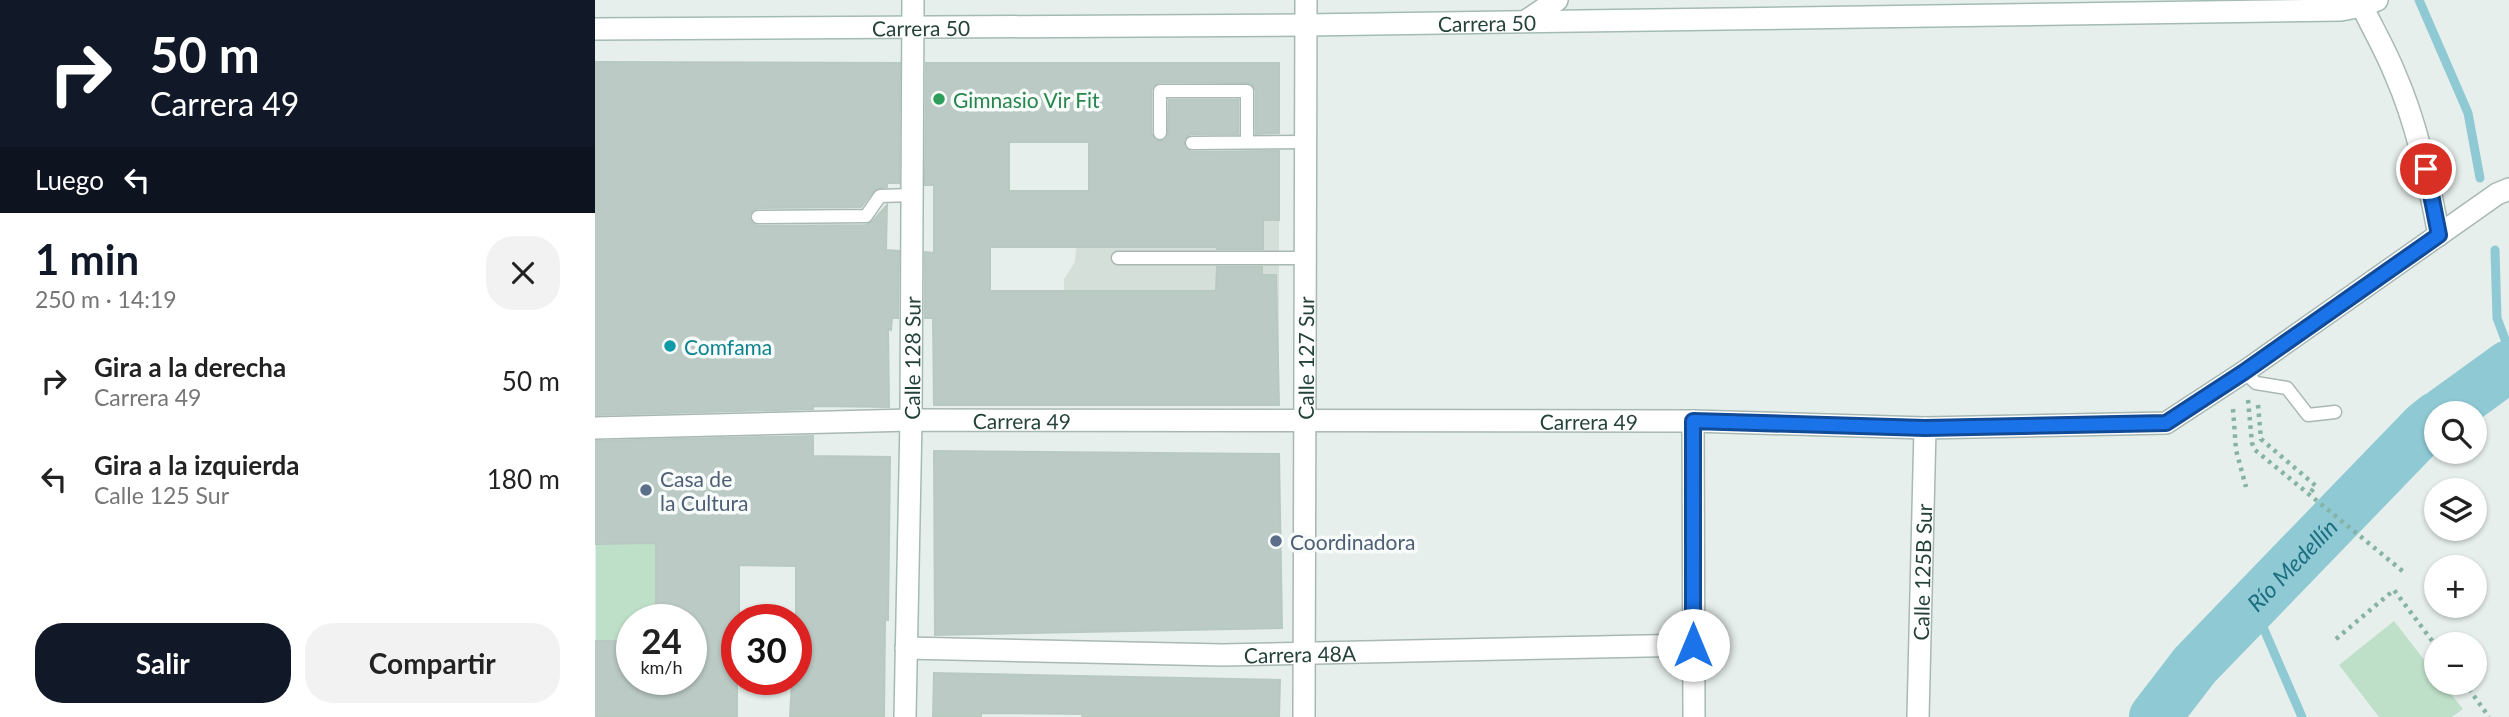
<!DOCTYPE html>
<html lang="es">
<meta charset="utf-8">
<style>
:root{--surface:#fff;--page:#f2f2f2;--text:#222;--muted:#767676;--accent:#111827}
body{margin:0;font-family:Lato,sans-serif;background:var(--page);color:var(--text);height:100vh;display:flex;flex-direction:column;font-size:26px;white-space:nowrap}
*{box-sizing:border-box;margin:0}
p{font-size:23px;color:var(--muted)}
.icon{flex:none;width:38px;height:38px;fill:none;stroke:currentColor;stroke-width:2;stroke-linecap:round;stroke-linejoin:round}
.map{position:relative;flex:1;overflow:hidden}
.drawer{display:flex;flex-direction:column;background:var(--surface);width:595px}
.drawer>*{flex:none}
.banner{background:#111827;color:#fff;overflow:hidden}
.controls{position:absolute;left:1829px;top:401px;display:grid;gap:14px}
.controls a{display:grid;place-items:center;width:63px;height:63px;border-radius:50%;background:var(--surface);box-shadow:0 2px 5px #0004;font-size:35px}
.speed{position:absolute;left:21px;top:604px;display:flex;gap:14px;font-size:35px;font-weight:700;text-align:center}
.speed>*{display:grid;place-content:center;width:91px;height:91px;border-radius:50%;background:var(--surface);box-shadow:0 2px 5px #0004;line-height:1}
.speed small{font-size:18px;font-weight:400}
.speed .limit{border:10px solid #d22;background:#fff;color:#111}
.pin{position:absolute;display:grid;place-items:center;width:60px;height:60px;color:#fff;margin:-30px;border:4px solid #fff;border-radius:50%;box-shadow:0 2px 7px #0007}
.me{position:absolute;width:77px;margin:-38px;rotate:0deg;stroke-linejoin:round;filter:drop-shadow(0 0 5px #0008)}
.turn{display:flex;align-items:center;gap:24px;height:147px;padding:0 35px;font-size:32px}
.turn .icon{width:91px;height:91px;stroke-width:2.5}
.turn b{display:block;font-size:49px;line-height:60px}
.then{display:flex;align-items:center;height:66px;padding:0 35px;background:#0003;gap:14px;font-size:26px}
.round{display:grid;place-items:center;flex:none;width:74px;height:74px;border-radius:28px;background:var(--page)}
.headline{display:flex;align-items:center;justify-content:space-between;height:119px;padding:0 35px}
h1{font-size:42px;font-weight:700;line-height:52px;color:var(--accent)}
.button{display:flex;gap:14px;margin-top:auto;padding:14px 35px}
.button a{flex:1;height:80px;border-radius:28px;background:var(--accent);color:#fff;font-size:28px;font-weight:700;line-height:80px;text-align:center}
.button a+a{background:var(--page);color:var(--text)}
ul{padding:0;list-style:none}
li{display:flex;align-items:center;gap:21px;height:98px;padding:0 35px}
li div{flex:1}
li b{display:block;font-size:26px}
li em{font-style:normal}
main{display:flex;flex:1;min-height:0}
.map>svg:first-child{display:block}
.built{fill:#d4dfda}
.green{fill:#bfe0c8}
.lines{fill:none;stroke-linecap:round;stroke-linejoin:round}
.stream{stroke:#8ec9d4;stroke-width:9}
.river{stroke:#8ec9d4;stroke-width:52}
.building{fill:#bbcac4;stroke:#b8c9c2;stroke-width:2;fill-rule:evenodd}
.lane-casing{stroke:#a8b8b2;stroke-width:15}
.street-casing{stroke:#a8b8b2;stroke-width:24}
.secondary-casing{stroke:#a4bbb3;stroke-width:24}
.path{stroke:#86b3a5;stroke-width:4.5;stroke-dasharray:3.5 5;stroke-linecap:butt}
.lane{stroke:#fff;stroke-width:12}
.street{stroke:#fff;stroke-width:21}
.secondary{stroke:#fff;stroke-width:21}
.route-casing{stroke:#114b97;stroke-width:18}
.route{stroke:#1a73e8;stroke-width:12}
.leisure-dot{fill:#2e9e5b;stroke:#f7fbf9;stroke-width:2.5}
.culture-dot{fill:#0f9aa8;stroke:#f7fbf9;stroke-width:2.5}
.service-dot{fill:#5c6f8a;stroke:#f7fbf9;stroke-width:2.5}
.labels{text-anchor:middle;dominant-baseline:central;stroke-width:7;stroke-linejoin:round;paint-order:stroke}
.street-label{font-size:21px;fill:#24423a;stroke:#f7fbf9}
.leisure-label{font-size:21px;fill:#27864d;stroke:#f7fbf9;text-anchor:start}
.culture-label{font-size:21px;fill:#0d838f;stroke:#f7fbf9;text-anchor:start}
.service-label{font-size:21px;fill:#4e5e75;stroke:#f7fbf9;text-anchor:start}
.water-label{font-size:23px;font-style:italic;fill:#1c6f80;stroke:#f7fbf9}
</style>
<main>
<section class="drawer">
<div class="banner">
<div class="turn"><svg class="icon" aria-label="right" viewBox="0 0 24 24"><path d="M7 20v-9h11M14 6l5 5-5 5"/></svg><div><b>50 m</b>Carrera 49</div></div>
<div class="then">Luego<svg class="icon" aria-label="left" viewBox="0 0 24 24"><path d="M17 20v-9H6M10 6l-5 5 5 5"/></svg></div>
</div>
<div class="headline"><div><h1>1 min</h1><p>250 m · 14:19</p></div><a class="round"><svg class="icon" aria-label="close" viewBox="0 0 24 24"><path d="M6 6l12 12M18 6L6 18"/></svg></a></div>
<ul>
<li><svg class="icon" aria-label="right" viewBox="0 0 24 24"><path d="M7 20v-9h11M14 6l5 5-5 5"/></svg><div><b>Gira a la derecha</b><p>Carrera 49</p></div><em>50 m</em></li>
<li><svg class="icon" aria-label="left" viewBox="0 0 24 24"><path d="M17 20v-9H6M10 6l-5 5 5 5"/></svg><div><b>Gira a la izquierda</b><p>Calle 125 Sur</p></div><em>180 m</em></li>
</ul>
<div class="button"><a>Salir</a><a>Compartir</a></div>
</section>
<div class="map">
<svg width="1914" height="717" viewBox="0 0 1914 717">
<rect width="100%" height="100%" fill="#e6efeb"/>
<path class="built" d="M 483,191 L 684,191 L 684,368 L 641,369 L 469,329 L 469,279 L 480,262 L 481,249 L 483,248 Z"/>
<path class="green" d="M 1,543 L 61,543 L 61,619 L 37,620 L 37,641 L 1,641 Z
M 1799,621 L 1841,675 L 1841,682 L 1847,683 L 1868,709 L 1857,717 L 1784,717 L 1744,665 Z"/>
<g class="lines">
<path class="stream" d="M 1824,0 L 1873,113 L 1885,178
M 1900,250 L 1902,318 L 1914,350
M 1658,604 L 1707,717"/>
<g class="river">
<path d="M 1849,413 L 1914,366"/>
<path id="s1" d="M 1560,717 L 1600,665 L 1830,427 L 1841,418"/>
</g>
</g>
<path class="building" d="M 0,62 L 305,63 L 304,183 L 292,183 L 292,187 L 280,189 L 266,207 L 163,208 L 158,210 L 154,216 L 156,222 L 163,226 L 271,225 L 278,221 L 292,205 L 291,250 L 304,251 L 303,318 L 297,318 L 296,330 L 293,329 L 294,407 L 218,406 L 218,409 L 0,415 Z
M 331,63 L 684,63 L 684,133 L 661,134 L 661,91 L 656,83 L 565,82 L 558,86 L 556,91 L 556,133 L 561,141 L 569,141 L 573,137 L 574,100 L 643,100 L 643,134 L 596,134 L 589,139 L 590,148 L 597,152 L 684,151 L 684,220 L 668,220 L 668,249 L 622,249 L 622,247 L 395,247 L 395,291 L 621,291 L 622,267 L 667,267 L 667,275 L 681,275 L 684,405 L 339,405 L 338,318 L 330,318 L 330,252 L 339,253 L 339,185 L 330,185 ZM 414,142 L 494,142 L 494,191 L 414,191 Z
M 218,436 L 218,456 L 295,457 L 293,620 L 290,620 L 289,717 L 195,717 L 197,681 L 201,682 L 201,566 L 144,565 L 144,620 L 142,620 L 142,717 L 0,717 L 0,641 L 37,641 L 37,679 L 96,679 L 96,620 L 61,620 L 61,543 L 0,544 L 0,441 Z
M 339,451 L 684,454 L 687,628 L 340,635 Z
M 339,673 L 685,680 L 684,717 L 487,717 L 488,714 L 386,713 L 386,717 L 338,717 Z"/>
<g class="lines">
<defs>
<path id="lane" d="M 565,133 L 565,91 L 652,91 L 652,142
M 597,143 L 710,142
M 163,217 L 271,216 L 285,196 L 317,195
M 523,258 L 711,258
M 1649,372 L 1661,383 L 1692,388 L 1713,415 L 1740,412"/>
<g id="street">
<path d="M 1767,6 C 1778,29 1791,51 1800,74 C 1823,126 1833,180 1844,235"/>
<path d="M 931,21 L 962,0"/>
<path d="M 1098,421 L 1099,717"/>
<path id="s2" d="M 0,428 L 316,420 L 1098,421 L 1330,428 L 1571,423 L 1649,372 L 1902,194 L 1914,189"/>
<path id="s3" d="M 311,648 L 627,655 L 1099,645"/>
<path id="s4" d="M 709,717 L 711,0"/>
<path id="s5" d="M 1323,717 L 1330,428"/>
</g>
<g id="secondary">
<path id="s6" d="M 0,29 L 711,25 L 1746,10 L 1767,6 L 1782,0"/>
<path id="s7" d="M 310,717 L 316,420 L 318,0"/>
</g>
</defs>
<use href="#lane" class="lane-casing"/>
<use href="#street" class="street-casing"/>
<use href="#secondary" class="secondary-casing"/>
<path class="path" d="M 1653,400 L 1657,443 L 1660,450 L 1810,573
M 1663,405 L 1666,439 L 1721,486 L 1713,495
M 1638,409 L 1641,450 L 1651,487
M 1741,639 L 1799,590 L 1841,646
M 1869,682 L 1894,717"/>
<use href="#lane" class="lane"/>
<use href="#street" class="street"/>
<use href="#secondary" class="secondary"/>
</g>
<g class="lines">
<defs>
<path id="route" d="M 1098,645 L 1098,421 L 1330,428 L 1571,423 L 1649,372 L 1844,235 L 1831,169"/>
</defs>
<use href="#route" class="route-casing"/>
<use href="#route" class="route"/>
</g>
<circle class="leisure-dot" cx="344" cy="99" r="7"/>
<circle class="culture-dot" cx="75" cy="346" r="7"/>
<g class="service-dot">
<circle cx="51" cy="490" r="7"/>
<circle cx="681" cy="541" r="7"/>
</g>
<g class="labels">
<g class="street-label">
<text stroke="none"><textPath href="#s6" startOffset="892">Carrera 50</textPath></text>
<text stroke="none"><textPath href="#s6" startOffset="326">Carrera 50</textPath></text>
<text stroke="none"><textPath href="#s7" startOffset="359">Calle 128 Sur</textPath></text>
<text stroke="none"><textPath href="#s4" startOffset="359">Calle 127 Sur</textPath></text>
<text stroke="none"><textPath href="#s2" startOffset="427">Carrera 49</textPath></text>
<text stroke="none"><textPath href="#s2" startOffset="994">Carrera 49</textPath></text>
<text stroke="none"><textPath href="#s5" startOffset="145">Calle 125B Sur</textPath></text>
<text stroke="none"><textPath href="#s3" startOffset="394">Carrera 48A</textPath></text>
</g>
<g class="leisure-label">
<text x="358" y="99">Gimnasio Vir Fit</text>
</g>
<g class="culture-label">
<text x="89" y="346">Comfama</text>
</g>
<g class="service-label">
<text x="65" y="478">Casa de<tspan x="65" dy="24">la Cultura</tspan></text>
<text x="695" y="541">Coordinadora</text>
</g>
<g class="water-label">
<text stroke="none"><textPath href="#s1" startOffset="205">Río Medellín</textPath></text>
</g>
</g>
</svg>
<div class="controls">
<a><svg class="icon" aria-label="search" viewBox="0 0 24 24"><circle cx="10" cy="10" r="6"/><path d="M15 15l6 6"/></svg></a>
<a><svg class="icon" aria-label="layers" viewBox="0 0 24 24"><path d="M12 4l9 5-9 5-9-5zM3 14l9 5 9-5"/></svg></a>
<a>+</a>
<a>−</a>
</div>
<div class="speed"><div>24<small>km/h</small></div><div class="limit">30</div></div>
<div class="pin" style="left:1831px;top:169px;background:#d93025"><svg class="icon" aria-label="arrive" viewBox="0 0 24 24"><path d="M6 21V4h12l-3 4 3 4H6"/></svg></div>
<svg class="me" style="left:1098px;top:645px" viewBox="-20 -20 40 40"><circle r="19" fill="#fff"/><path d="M0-13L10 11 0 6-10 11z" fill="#1a73e8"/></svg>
</div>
</main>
